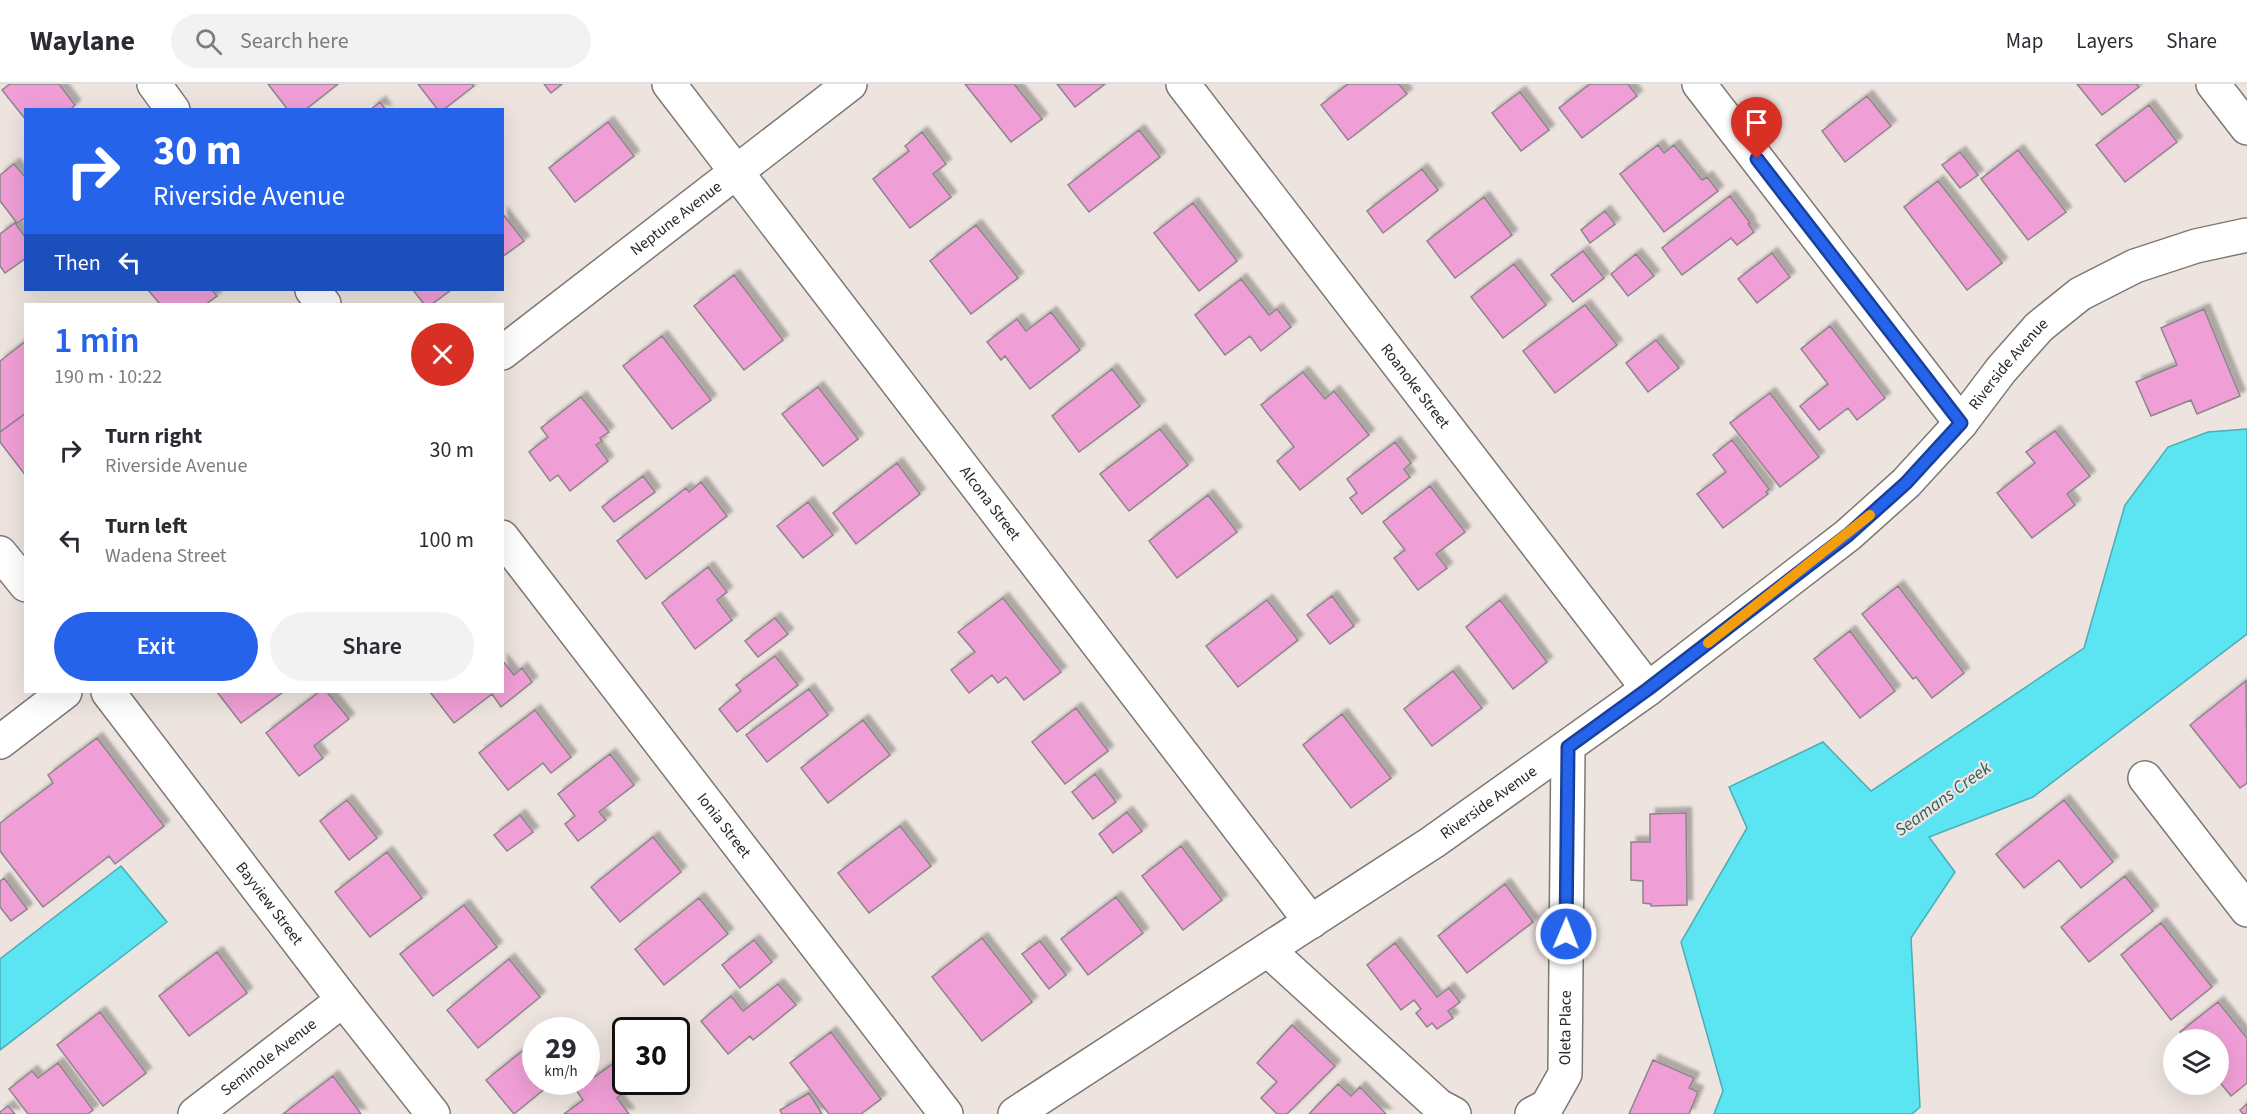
<!DOCTYPE html>
<meta charset="utf-8">
<style>
:root{--surface:#fff;--page:#f2f2f3;--text:#2b2b33;--muted:#7c7c81;--line:#e1e1e2;--accent:#2563eb}
body{margin:0;font-family:"Source Sans 3",sans-serif;background:var(--page);color:var(--text);height:100vh;display:flex;flex-direction:column;font-size:22px;white-space:nowrap}
*{box-sizing:border-box;margin:0}
p{font-size:20px;color:var(--muted)}
.icon{flex:none;width:33px;height:33px;fill:none;stroke:currentColor;stroke-width:2;stroke-linecap:round;stroke-linejoin:round}
.map{position:relative;flex:1;overflow:hidden}
.drawer{position:absolute;left:24px;top:219px;width:480px;height:390px;display:flex;flex-direction:column;background:var(--surface);border-radius:0px;box-shadow:0 6px 24px #0002}
.drawer>*{flex:none}
.top-card{position:absolute;left:24px;top:24px;width:480px;height:183px;border-radius:0px;box-shadow:0 6px 24px #0002;background:#2563eb;color:#fff;overflow:hidden}
.controls{position:absolute;left:2163px;top:945px;display:grid;gap:12px}
.controls a{display:grid;place-items:center;width:66px;height:66px;border-radius:50%;background:var(--surface);box-shadow:0 6px 24px #0002;font-size:30px}
.speed{position:absolute;left:522px;top:933px;display:flex;gap:12px;font-size:30px;font-weight:700;text-align:center}
.speed>*{display:grid;place-content:center;width:78px;height:78px;border-radius:50%;background:var(--surface);box-shadow:0 6px 24px #0002;line-height:1}
.speed small{font-size:15px;font-weight:400}
.speed .limit{border:3px solid #111;border-radius:9px;background:#fff;color:#111}
.pin{position:absolute;display:grid;place-items:center;width:51px;height:51px;color:#fff;margin:-62px -26px;border-radius:50% 50% 50% 0;rotate:-45deg;box-shadow:0 0 6px #0007}
.pin .icon{rotate:45deg}
.me{position:absolute;width:66px;margin:-33px;rotate:1deg;stroke-linejoin:round;filter:drop-shadow(0 0 4px #0008)}
.turn{display:flex;align-items:center;gap:21px;height:126px;padding:0 30px;font-size:27px}
.turn .icon{width:78px;height:78px;stroke-width:2.5}
.turn b{display:block;font-size:42px;line-height:51px}
.then{display:flex;align-items:center;height:57px;padding:0 30px;background:#0003;gap:12px;font-size:22px}
.round{display:grid;place-items:center;flex:none;width:63px;height:63px;border-radius:32px;background:var(--page)}
.overview{display:flex;align-items:center;justify-content:space-between;height:102px;padding:0 30px}
h1{font-size:36px;font-weight:600;line-height:45px;color:var(--accent)}
.primary-button{display:flex;gap:12px;margin-top:auto;padding:12px 30px}
.primary-button a{flex:1;height:69px;border-radius:36px;background:var(--accent);color:#fff;font-size:24px;font-weight:600;line-height:69px;text-align:center}
.primary-button a+a{background:var(--page);color:var(--text)}
ul{padding:0;list-style:none}
li{display:flex;align-items:center;gap:18px;height:90px;padding:0 30px}
li div{flex:1}
li b{display:block;font-size:22px}
li em{font-style:normal}
header{display:flex;align-items:center;gap:36px;box-sizing:border-box;height:84px;padding:0 30px;background:var(--surface);border-bottom:2px solid var(--line)}
header strong{font-size:28px}
nav{display:flex;gap:33px;margin-inline-start:auto;font-size:21px}
.search{width:420px;height:54px;background:var(--page);display:flex;align-items:center;gap:15px;box-sizing:border-box;padding:0 21px;border-radius:33px;color:var(--muted);font-size:22px}
.map>svg:first-child{display:block}
.water{fill:#5be4f2;stroke:#4dacb5;stroke-width:1.5}
.building{fill:#f09fd6;stroke:#8c8589;stroke-width:1.5;filter:url(#shadow)}
.lines{fill:none;stroke-linecap:round;stroke-linejoin:round}
.minor-casing{stroke:#7e7772;stroke-width:36}
.minor{stroke:#fff;stroke-width:33}
.route-casing{stroke:#184099;stroke-width:15}
.route{stroke:#2563eb;stroke-width:10}
.slow{stroke:#f59e0b;stroke-width:10}
.labels{text-anchor:middle;dominant-baseline:central;stroke-width:4.5;stroke-linejoin:round;paint-order:stroke}
.street-label{font-size:16px;fill:#2b2826;stroke:#ede4df}
.water-label{font-size:18px;font-style:italic;fill:#296167;stroke:#ede4df}
</style>
<header>
<strong>Waylane</strong>
<div class="search"><svg class="icon" aria-label="search" viewBox="0 0 24 24"><circle cx="10" cy="10" r="6"/><path d="M15 15l6 6"/></svg>Search here</div>
<nav><a>Map</a><a>Layers</a><a>Share</a></nav>
</header>
<div class="map">
<svg width="2247" height="1030" viewBox="0 0 2247 1030">
<defs>
<filter id="shadow"><feDropShadow dx="5.5" dy="-5.5" stdDeviation="1.5" flood-color="#0004"/></filter>
</defs>
<rect width="100%" height="100%" fill="#ede4df"/>
<path class="water" d="M 2247,345 L 2247,550 L 2033,713 L 1929,753 L 1955,788 L 1911,854 L 1920,1023 L 1912,1030 L 1714,1030 L 1723,1007 L 1681,858 L 1747,744 L 1729,703 L 1823,658 L 1871,707 L 2084,564 L 2125,421 L 2168,363 L 2208,348 Z
M 121,782 L 167,838 L 0,966 L 0,875 Z"/>
<path class="building" d="M 10,0 L 59,0 L 75,21 L 70,26 L 26,26 L 26,36 L 2,6 Z
M 268,0 L 338,0 L 305,26 L 288,26 Z
M 418,0 L 472,0 L 474,2 L 443,26 L 438,26 Z
M 544,0 L 562,0 L 551,9 Z
M 965,0 L 1014,0 L 1042,35 L 1011,58 Z
M 1057,0 L 1105,0 L 1075,23 Z
M 1348,0 L 1399,0 L 1407,10 L 1348,56 L 1321,21 Z
M 1590,0 L 1628,0 L 1637,12 L 1582,54 L 1559,24 Z
M 2077,0 L 2136,0 L 2139,3 L 2102,31 Z
M 1520,8 L 1549,46 L 1521,67 L 1492,29 Z
M 1867,12 L 1891,42 L 1845,78 L 1822,47 Z
M 380,18 L 386,26 L 370,26 Z
M 2149,21 L 2177,58 L 2125,98 L 2096,61 Z
M 608,38 L 634,72 L 575,118 L 549,84 Z
M 1139,46 L 1160,73 L 1089,128 L 1068,101 Z
M 922,48 L 946,80 L 933,90 L 951,113 L 910,144 L 873,95 L 909,67 L 905,62 Z
M 1658,61 L 1664,69 L 1674,61 L 1702,96 L 1707,93 L 1718,107 L 1664,148 L 1620,90 Z
M 2018,66 L 2066,128 L 2028,156 L 1981,95 Z
M 1960,68 L 1978,91 L 1960,104 L 1942,81 Z
M 14,80 L 26,94 L 26,133 L 17,139 L 0,117 L 0,91 Z
M 1422,85 L 1438,106 L 1383,149 L 1367,127 Z
M 1938,97 L 2002,179 L 1967,206 L 1904,123 Z
M 1730,112 L 1750,139 L 1748,140 L 1754,148 L 1737,161 L 1731,154 L 1682,191 L 1662,164 Z
M 1484,113 L 1512,151 L 1455,194 L 1427,157 Z
M 1193,119 L 1237,177 L 1199,207 L 1154,149 Z
M 1605,127 L 1615,140 L 1590,159 L 1581,146 Z
M 502,129 L 524,157 L 502,173 Z
M 15,139 L 26,154 L 26,174 L 5,189 L 0,182 L 0,150 Z
M 976,141 L 1018,194 L 971,230 L 930,177 Z
M 1583,167 L 1604,194 L 1573,218 L 1551,191 Z
M 1772,169 L 1790,193 L 1757,219 L 1738,195 Z
M 1636,170 L 1654,192 L 1628,212 L 1611,190 Z
M 1514,180 L 1546,221 L 1503,254 L 1471,213 Z
M 734,191 L 783,256 L 744,286 L 694,222 Z
M 1241,195 L 1269,231 L 1277,225 L 1291,243 L 1261,267 L 1250,252 L 1225,271 L 1195,231 Z
M 148,206 L 212,206 L 217,212 L 206,220 L 160,220 Z
M 413,206 L 451,206 L 432,220 L 424,220 Z
M 1585,221 L 1617,261 L 1555,309 L 1523,267 Z
M 2204,225 L 2240,312 L 2197,330 L 2191,316 L 2151,332 L 2136,298 L 2177,281 L 2161,244 Z
M 1051,228 L 1080,266 L 1030,305 L 1005,272 L 1001,276 L 987,258 L 1017,235 L 1026,247 Z
M 1830,242 L 1885,314 L 1857,336 L 1848,324 L 1819,346 L 1800,322 L 1828,300 L 1801,265 Z
M 662,252 L 711,316 L 672,345 L 623,282 Z
M 1656,256 L 1679,284 L 1648,308 L 1626,279 Z
M 26,257 L 26,329 L 0,348 L 0,277 Z
M 1112,285 L 1140,322 L 1079,368 L 1052,332 Z
M 1303,288 L 1325,315 L 1334,307 L 1369,351 L 1300,406 L 1277,377 L 1294,363 L 1261,321 Z
M 818,303 L 858,355 L 823,382 L 782,330 Z
M 1770,309 L 1819,373 L 1780,403 L 1730,339 Z
M 581,313 L 609,348 L 600,354 L 602,357 L 596,361 L 608,377 L 570,407 L 558,391 L 550,397 L 529,368 L 548,353 L 541,344 Z
M 26,329 L 26,392 L 0,358 L 0,348 Z
M 1160,345 L 1188,381 L 1129,427 L 1100,390 Z
M 2055,347 L 2090,392 L 2067,410 L 2075,421 L 2032,454 L 1997,409 L 2035,379 L 2026,368 Z
M 1732,356 L 1769,405 L 1766,408 L 1768,410 L 1723,444 L 1697,410 L 1726,388 L 1713,371 Z
M 1395,358 L 1411,379 L 1404,385 L 1410,393 L 1362,430 L 1350,414 L 1357,409 L 1347,395 Z
M 897,379 L 920,410 L 856,460 L 833,429 Z
M 643,392 L 655,408 L 614,438 L 602,423 Z
M 701,398 L 727,432 L 646,495 L 617,457 L 686,404 L 689,408 Z
M 1430,402 L 1465,448 L 1436,470 L 1447,484 L 1418,506 L 1394,474 L 1405,466 L 1383,438 Z
M 1208,411 L 1237,448 L 1177,494 L 1149,457 Z
M 808,418 L 833,451 L 803,474 L 777,442 Z
M 708,483 L 727,508 L 717,516 L 732,536 L 695,565 L 662,519 Z
M 1898,502 L 1964,589 L 1932,614 L 1916,593 L 1913,595 L 1862,530 Z
M 1332,512 L 1354,542 L 1330,560 L 1307,531 Z
M 1003,514 L 1061,588 L 1024,616 L 1006,593 L 998,599 L 992,591 L 969,609 L 951,586 L 975,568 L 958,548 Z
M 1267,516 L 1298,556 L 1238,603 L 1206,562 Z
M 1500,516 L 1547,578 L 1513,605 L 1466,543 Z
M 775,534 L 788,550 L 758,573 L 745,557 Z
M 1850,547 L 1895,607 L 1860,634 L 1814,575 Z
M 775,572 L 798,601 L 737,648 L 719,625 L 741,607 L 736,601 Z
M 502,576 L 514,591 L 522,584 L 532,598 L 501,623 L 492,610 L 454,639 L 430,608 L 502,608 Z
M 1453,587 L 1482,624 L 1432,662 L 1404,625 Z
M 2246,597 L 2247,699 L 2240,704 L 2190,641 Z
M 809,605 L 828,631 L 767,678 L 746,651 Z
M 217,608 L 283,608 L 241,639 Z
M 319,608 L 327,608 L 349,635 L 314,662 L 323,674 L 299,692 L 266,649 Z
M 1076,624 L 1108,667 L 1065,700 L 1032,658 Z
M 535,626 L 571,673 L 551,689 L 543,679 L 508,706 L 479,669 Z
M 1342,630 L 1391,694 L 1351,724 L 1303,661 Z
M 863,636 L 890,671 L 828,719 L 801,684 Z
M 97,654 L 164,742 L 115,780 L 109,772 L 43,823 L 0,767 L 0,739 L 53,699 L 48,691 Z
M 610,670 L 634,701 L 599,728 L 606,736 L 578,757 L 565,740 L 575,732 L 558,710 Z
M 1095,690 L 1116,718 L 1093,735 L 1072,708 Z
M 347,716 L 377,754 L 349,776 L 320,737 Z
M 2064,716 L 2113,778 L 2081,804 L 2059,776 L 2024,804 L 1996,770 Z
M 1127,728 L 1142,747 L 1113,769 L 1099,750 Z
M 1686,729 L 1687,821 L 1651,822 L 1651,820 L 1643,819 L 1643,797 L 1631,796 L 1631,758 L 1650,758 L 1650,730 Z
M 520,731 L 533,748 L 507,767 L 494,751 Z
M 900,742 L 931,782 L 869,829 L 838,789 Z
M 653,753 L 681,788 L 620,838 L 591,803 Z
M 1181,762 L 1222,816 L 1183,846 L 1142,792 Z
M 387,768 L 422,814 L 370,853 L 335,808 Z
M 2125,792 L 2153,827 L 2089,878 L 2061,843 Z
M 4,794 L 27,825 L 11,837 L 0,823 L 0,797 Z
M 1505,800 L 1533,838 L 1467,889 L 1438,852 Z
M 1116,813 L 1143,849 L 1088,891 L 1061,855 Z
M 699,814 L 728,850 L 664,901 L 635,865 Z
M 464,821 L 497,863 L 433,912 L 400,870 Z
M 2161,839 L 2212,903 L 2171,936 L 2121,871 Z
M 982,854 L 1032,918 L 982,957 L 932,893 Z
M 754,856 L 772,878 L 740,904 L 722,881 Z
M 1040,857 L 1066,891 L 1049,905 L 1022,870 Z
M 1395,859 L 1437,913 L 1449,904 L 1460,918 L 1448,927 L 1453,934 L 1437,945 L 1432,939 L 1427,943 L 1416,929 L 1421,925 L 1414,916 L 1401,926 L 1367,881 Z
M 217,868 L 247,909 L 189,952 L 159,912 Z
M 509,875 L 540,913 L 478,964 L 447,926 Z
M 778,900 L 796,921 L 753,956 L 750,952 L 728,970 L 701,937 L 731,912 L 743,927 Z
M 2218,918 L 2247,954 L 2247,999 L 2231,1012 L 2218,996 L 2218,956 L 2186,956 L 2180,948 Z
M 100,928 L 146,989 L 103,1022 L 57,961 Z
M 1292,941 L 1335,982 L 1287,1030 L 1277,1030 L 1261,1014 L 1277,998 L 1257,979 Z
M 831,948 L 881,1015 L 861,1030 L 829,1030 L 790,979 Z
M 536,956 L 536,998 L 553,998 L 514,1030 L 486,996 Z
M 1653,976 L 1694,994 L 1689,1004 L 1698,1008 L 1689,1030 L 1629,1030 Z
M 58,979 L 93,1026 L 88,1030 L 28,1030 L 9,1005 L 32,987 L 38,994 Z
M 614,979 L 626,994 L 626,998 L 628,998 L 632,1003 L 617,1014 L 629,1030 L 564,1030 L 583,1016 L 576,1006 Z
M 333,992 L 361,1030 L 283,1030 Z
M 1338,1000 L 1351,1012 L 1360,1003 L 1386,1030 L 1309,1030 Z
M 809,1009 L 822,1030 L 782,1030 L 780,1026 Z
M 2247,1020 L 2247,1030 L 2243,1030 L 2240,1026 Z
M 8,1022 L 15,1030 L 0,1030 L 0,1028 Z"/>
<g class="lines">
<defs>
<g id="minor">
<path d="M 154,0 L 173,26"/>
<path id="s1" d="M 669,0 L 1311,838"/>
<path id="s2" d="M 1183,0 L 1648,605"/>
<path d="M 1699,0 L 1961,339"/>
<path d="M 2213,0 L 2247,44"/>
<path d="M 312,206 L 324,220"/>
<path id="s3" d="M 502,269 L 850,0"/>
<path id="s4" d="M 502,453 L 946,1030"/>
<path d="M 0,469 L 26,501"/>
<path id="s5" d="M 108,608 L 343,916 L 433,1030"/>
<path d="M 0,658 L 65,608"/>
<path d="M 2145,694 L 2247,826"/>
<path d="M 1268,866 L 1439,1022 L 1454,1030"/>
<path id="s6" d="M 195,1030 L 343,916"/>
<path id="s7" d="M 1015,1030 L 1433,758 L 1648,605 L 1848,451 L 1906,399 L 1961,339 L 2001,286 L 2039,243 L 2080,210 L 2135,182 L 2196,162 L 2247,151"/>
<path id="s8" d="M 1532,1030 L 1547,1022 L 1565,990 L 1568,663"/>
</g>
</defs>
<use href="#minor" class="minor-casing"/>
<use href="#minor" class="minor"/>
</g>
<g class="lines">
<defs>
<path id="route" d="M 1566,850 L 1568,663 L 1648,605 L 1848,451 L 1906,399 L 1961,339 L 1757,75"/>
</defs>
<use href="#route" class="route-casing"/>
<use href="#route" class="route"/>
<path class="slow" d="M 1708,559 L 1870,431"/>
</g>
<g class="labels">
<g class="street-label">
<text stroke="none"><textPath href="#s3" startOffset="220">Neptune Avenue</textPath></text>
<text stroke="none"><textPath href="#s7" startOffset="1250">Riverside Avenue</textPath></text>
<text stroke="none"><textPath href="#s2" startOffset="381">Roanoke Street</textPath></text>
<text stroke="none"><textPath href="#s1" startOffset="528">Alcona Street</textPath></text>
<text stroke="none"><textPath href="#s7" startOffset="567">Riverside Avenue</textPath></text>
<text stroke="none"><textPath href="#s4" startOffset="364">Ionia Street</textPath></text>
<text stroke="none"><textPath href="#s5" startOffset="266">Bayview Street</textPath></text>
<text stroke="none"><textPath href="#s8" startOffset="100">Oleta Place</textPath></text>
<text stroke="none"><textPath href="#s6" startOffset="93">Seminole Avenue</textPath></text>
</g>
<g class="water-label">
<text transform="translate(1943 715) rotate(-36)">Seamans Creek</text>
</g>
</g>
</svg>
<div class="controls">
<a><svg class="icon" aria-label="layers" viewBox="0 0 24 24"><path d="M12 4l9 5-9 5-9-5zM3 14l9 5 9-5"/></svg></a>
</div>
<div class="speed"><div>29<small>km/h</small></div><div class="limit">30</div></div>
<div class="pin" style="left:1757px;top:75px;background:#d93025"><svg class="icon" aria-label="arrive" viewBox="0 0 24 24"><path d="M6 21V4h12l-3 4 3 4H6"/></svg></div>
<svg class="me" style="left:1566px;top:850px" viewBox="-20 -20 40 40"><circle r="17" fill="#2563eb" stroke="#fff" stroke-width="3"/><path d="M0-11L8 9 0 5-8 9z" fill="#fff"/></svg>
<div class="top-card">
<div class="turn"><svg class="icon" aria-label="right" viewBox="0 0 24 24"><path d="M7 20v-9h11M14 6l5 5-5 5"/></svg><div><b>30 m</b>Riverside Avenue</div></div>
<div class="then">Then<svg class="icon" aria-label="left" viewBox="0 0 24 24"><path d="M17 20v-9H6M10 6l-5 5 5 5"/></svg></div>
</div>
<section class="drawer">
<div class="overview"><div><h1>1 min</h1><p>190 m · 10:22</p></div><a class="round" style="background:#d93025;color:#fff"><svg class="icon" aria-label="close" viewBox="0 0 24 24"><path d="M6 6l12 12M18 6L6 18"/></svg></a></div>
<ul>
<li><svg class="icon" aria-label="right" viewBox="0 0 24 24"><path d="M7 20v-9h11M14 6l5 5-5 5"/></svg><div><b>Turn right</b><p>Riverside Avenue</p></div><em>30 m</em></li>
<li><svg class="icon" aria-label="left" viewBox="0 0 24 24"><path d="M17 20v-9H6M10 6l-5 5 5 5"/></svg><div><b>Turn left</b><p>Wadena Street</p></div><em>100 m</em></li>
</ul>
<div class="primary-button"><a>Exit</a><a>Share</a></div>
</section>
</div>
